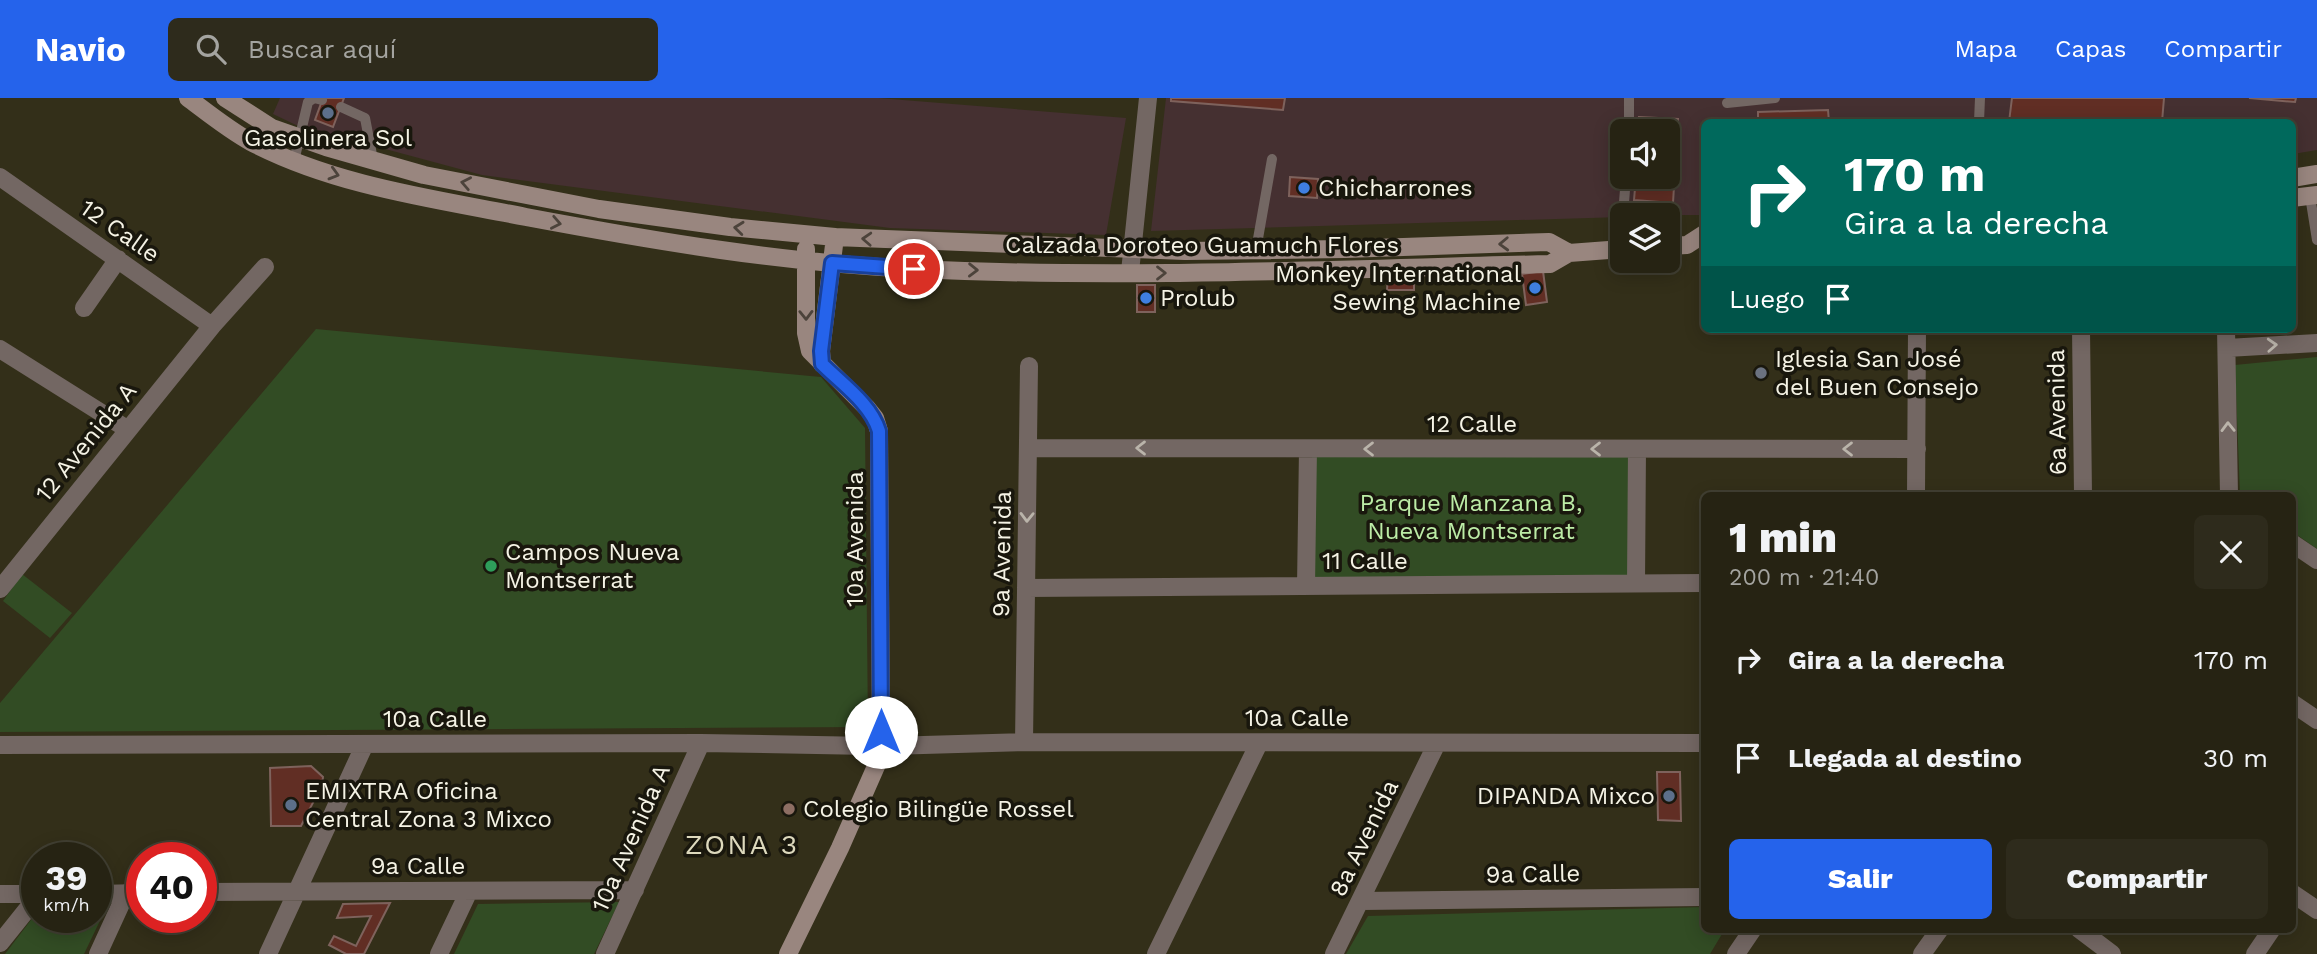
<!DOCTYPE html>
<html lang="es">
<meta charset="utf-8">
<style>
:root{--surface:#262313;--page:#2e2b1c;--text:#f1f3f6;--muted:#a4a4a0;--line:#424033;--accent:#2563eb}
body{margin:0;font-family:"Work Sans",sans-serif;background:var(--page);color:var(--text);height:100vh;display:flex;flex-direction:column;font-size:26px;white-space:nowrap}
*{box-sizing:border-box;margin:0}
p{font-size:23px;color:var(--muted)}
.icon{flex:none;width:38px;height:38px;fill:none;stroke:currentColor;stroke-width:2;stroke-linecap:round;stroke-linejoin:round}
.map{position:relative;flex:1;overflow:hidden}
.side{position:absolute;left:1701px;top:394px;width:595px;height:441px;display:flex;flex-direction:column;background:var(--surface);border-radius:10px;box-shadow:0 4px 18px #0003,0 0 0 2px var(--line)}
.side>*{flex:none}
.guide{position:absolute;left:1701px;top:21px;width:595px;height:214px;border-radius:10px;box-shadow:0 4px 18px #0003,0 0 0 2px var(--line);background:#00695c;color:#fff;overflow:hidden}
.tools{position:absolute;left:1610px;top:21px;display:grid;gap:14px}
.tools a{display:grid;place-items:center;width:70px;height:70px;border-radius:10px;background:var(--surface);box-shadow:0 4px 18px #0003,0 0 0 2px var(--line);font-size:35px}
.speed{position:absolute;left:21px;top:744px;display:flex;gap:14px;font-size:35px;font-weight:700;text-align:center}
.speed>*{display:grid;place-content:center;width:91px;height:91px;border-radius:50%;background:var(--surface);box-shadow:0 4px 18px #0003,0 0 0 2px var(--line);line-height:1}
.speed small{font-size:18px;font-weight:400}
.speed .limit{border:10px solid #d22;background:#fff;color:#111}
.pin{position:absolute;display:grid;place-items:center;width:60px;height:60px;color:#fff;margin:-30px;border:4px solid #fff;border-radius:50%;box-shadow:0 2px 7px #0007}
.me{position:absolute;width:77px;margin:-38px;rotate:0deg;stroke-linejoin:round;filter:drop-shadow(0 0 5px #0008)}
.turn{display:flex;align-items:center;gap:24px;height:147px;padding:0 28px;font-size:32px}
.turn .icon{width:91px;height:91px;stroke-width:2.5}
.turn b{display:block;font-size:49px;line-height:60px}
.then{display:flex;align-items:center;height:66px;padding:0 28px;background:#0003;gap:14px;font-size:26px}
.round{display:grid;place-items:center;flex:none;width:74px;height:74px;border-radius:10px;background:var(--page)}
.overview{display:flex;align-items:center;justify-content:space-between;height:119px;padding:0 28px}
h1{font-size:42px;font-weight:800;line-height:52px}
.cta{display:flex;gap:14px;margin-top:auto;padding:14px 28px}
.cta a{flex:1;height:80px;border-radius:10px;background:var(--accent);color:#fff;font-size:28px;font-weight:800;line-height:80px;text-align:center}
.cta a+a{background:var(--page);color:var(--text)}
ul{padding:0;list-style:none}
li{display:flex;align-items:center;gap:21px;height:98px;padding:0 28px}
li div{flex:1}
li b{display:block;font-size:26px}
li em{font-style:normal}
header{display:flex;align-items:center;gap:42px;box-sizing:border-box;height:98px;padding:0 35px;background:var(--accent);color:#fff}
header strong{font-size:33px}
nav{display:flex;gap:38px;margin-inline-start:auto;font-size:24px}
.search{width:490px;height:63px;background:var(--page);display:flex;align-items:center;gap:18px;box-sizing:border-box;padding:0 24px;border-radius:10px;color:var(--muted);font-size:26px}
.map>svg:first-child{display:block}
.commercial{fill:#453031;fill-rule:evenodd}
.green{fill:#324c24}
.building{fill:#612e24;stroke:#7e625c;stroke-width:2}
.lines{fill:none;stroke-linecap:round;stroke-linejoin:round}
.lane{stroke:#736763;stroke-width:10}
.street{stroke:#736763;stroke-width:18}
.secondary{stroke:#99867f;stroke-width:18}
.oneway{stroke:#4c433b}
.oneway2{stroke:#bab4aa}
.route-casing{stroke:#184099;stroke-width:18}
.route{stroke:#2563eb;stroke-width:12}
.service-dot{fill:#5c6f8a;stroke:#19170d;stroke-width:2.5}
.shop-dot{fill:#3f7fe0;stroke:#19170d;stroke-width:2.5}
.worship-dot{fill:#6b7280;stroke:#19170d;stroke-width:2.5}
.leisure-dot{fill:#2e9e5b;stroke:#19170d;stroke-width:2.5}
.education-dot{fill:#8d6e63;stroke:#19170d;stroke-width:2.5}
.labels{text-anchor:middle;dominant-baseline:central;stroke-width:7;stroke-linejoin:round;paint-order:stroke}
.poi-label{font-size:24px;fill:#f5f3e5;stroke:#19170d;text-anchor:start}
.street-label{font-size:24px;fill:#f5f3e5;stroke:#19170d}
.park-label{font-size:24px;fill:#bceca6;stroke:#19170d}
.quarter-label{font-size:28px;letter-spacing:2px;fill:#ddd9bd;stroke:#19170d}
</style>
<header>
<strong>Navio</strong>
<div class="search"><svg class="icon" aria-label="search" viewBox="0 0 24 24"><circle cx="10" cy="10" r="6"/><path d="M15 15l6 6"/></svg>Buscar aquí</div>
<nav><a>Mapa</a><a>Capas</a><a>Compartir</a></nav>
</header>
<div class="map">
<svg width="2317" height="856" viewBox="0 0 2317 856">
<rect width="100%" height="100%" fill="#332f19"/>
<path class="commercial" d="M 280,0 L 878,0 L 1126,20 L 1106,137 L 890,130 L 482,77 L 296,27 L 273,16 Z
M 1166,0 L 2317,0 L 2317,52 L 2293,56 L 2292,24 L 1704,24 L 1704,117 L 1622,117 L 1622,119 L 1151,133 ZM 1622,33 L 1668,33 L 1668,79 L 1622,79 Z"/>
<path class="green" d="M 316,231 L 821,279 L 865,330 L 868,629 L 0,634 L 0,605 Z
M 2317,259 L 2317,451 L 2293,434 L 2292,397 L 2240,397 L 2235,267 Z
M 1312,356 L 1630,357 L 1630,480 L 1311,482 Z
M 22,476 L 72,515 L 50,540 L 3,503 Z
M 619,804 L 594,856 L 454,856 L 478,806 Z
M 96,808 L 107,808 L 84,856 L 5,856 L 37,814 L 37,819 L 96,819 Z
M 1704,809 L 1704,831 L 1725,831 L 1710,856 L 1346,856 L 1368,818 Z"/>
<path class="building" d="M 323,0 L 344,0 L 333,29 L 315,22 Z
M 1171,0 L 1285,0 L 1283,12 L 1171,3 Z
M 2012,0 L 2164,0 L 2162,24 L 2009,24 Z
M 2249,0 L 2296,0 L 2295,4 Z
M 1828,12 L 1829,24 L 1758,24 L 1758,14 Z
M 1639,19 L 1678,21 L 1673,105 L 1634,102 L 1636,79 L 1668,79 L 1668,33 L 1639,33 Z
M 1290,79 L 1318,81 L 1317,100 L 1289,98 Z
M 1543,173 L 1547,204 L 1526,207 L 1522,176 Z
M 1388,176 L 1414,176 L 1414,192 L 1387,192 Z
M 1137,187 L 1155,187 L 1155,214 L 1137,214 Z
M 311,668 L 323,679 L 322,687 L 301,728 L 271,728 L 270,670 Z
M 1657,674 L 1680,674 L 1681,723 L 1658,722 Z
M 390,805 L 364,856 L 346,856 L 329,847 L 334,838 L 356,848 L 371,818 L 337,820 L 343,806 Z"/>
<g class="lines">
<path class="lane" d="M 1629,0 L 1629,33
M 1727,5 L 1775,0
M 341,9 L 365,20 L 373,62
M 1979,24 L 1980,0
M 294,63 L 308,4 L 314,0 L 322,2
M 2310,98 L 2317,142
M 1623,117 L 1626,79
M 1256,152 L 1272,61"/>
<path class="street" d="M 0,79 L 212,228
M 1130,174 L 1148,0
M 84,210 L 118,161
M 2081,231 L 2083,397
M 2226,231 L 2229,397
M 2227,250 L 2317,245
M 0,251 L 127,331
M 1028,350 L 1917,351
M 1916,397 L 1917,231
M 2292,445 L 2317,462
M 1636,485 L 1637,351
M 1306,488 L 1308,351
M 1026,490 L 1704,485
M 0,491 L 212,228 L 265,169
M 2292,605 L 2317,622
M 1024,644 L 1029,268
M 0,647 L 701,645 L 870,648
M 889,648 L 1024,644 L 1704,645
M 201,794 L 635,792
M 2292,795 L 2317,812
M 0,796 L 37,796
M 96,796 L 142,795
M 1362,803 L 1704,799
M 2079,831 L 2112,856
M 0,845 L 37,799
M 98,856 L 126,795
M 268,856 L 365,646
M 439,856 L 469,793
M 605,856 L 701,645
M 1156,856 L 1259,645
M 1334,856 L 1437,645
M 1736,856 L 1753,831
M 1922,856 L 1940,831
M 2255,856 L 2272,831"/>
<path class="secondary" d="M 188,0 C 208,15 229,32 251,44 C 335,88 435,101 526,119 C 654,143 784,165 914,171 C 1126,181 1338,171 1550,166 L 1569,155 L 1622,151
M 225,0 L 272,30 L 326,49 L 424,77 L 599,111 L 730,129 L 835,139 L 1185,153 L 1345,151 L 1549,144 L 1569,155
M 2292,80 L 2317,76
M 2292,100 L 2317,97
M 1668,148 L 1687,147 L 1704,136
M 806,151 L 806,235 L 810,253 L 867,310 L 875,320 L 879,333 L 881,638
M 822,266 L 821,253 L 835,139
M870 648a9 9 0 1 1 18 0a9 9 0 1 1-18 0Z
M 788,856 L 840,750 L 881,657"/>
</g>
<defs><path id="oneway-chevron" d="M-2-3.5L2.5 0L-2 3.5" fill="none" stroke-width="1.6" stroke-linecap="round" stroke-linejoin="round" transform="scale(1.75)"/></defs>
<g class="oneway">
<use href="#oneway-chevron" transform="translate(334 76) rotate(16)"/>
<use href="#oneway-chevron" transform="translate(466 85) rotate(-169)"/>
<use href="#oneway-chevron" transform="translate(556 125) rotate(11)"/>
<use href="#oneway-chevron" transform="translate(739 130) rotate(-174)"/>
<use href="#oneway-chevron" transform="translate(867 141) rotate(-177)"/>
<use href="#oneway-chevron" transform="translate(1504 146) rotate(178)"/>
<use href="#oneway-chevron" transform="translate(973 172) rotate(1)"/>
<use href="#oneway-chevron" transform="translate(1161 175)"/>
<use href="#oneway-chevron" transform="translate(806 217) rotate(89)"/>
</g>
<g class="oneway2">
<use href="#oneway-chevron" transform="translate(2272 247) rotate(-3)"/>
<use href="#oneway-chevron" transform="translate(2228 329) rotate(-91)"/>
<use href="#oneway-chevron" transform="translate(1141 350) rotate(-180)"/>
<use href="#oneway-chevron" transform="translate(1369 351) rotate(-180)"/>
<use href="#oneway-chevron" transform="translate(1596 351) rotate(-180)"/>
<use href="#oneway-chevron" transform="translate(1848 351) rotate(-180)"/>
<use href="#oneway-chevron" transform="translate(1027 419) rotate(91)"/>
</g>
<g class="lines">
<defs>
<path id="route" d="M 881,634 L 879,333 C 871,306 842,286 822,266 L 821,253 L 832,165 L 914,171"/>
</defs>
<use href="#route" class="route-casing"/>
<use href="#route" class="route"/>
</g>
<g class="service-dot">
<circle cx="328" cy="15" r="7"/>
<circle cx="1669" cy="698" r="7"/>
<circle cx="291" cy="707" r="7"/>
</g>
<g class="shop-dot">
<circle cx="1304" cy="90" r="7"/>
<circle cx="1535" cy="190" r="7"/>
<circle cx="1146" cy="200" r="7"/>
</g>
<circle class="worship-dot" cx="1761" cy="275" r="7"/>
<circle class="leisure-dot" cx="491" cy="468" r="7"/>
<circle class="education-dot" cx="789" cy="711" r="7"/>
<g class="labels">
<g class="poi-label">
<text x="328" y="40" text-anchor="middle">Gasolinera Sol</text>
<text x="1318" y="90">Chicharrones</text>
<text x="1521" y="176" text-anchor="end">Monkey International<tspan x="1521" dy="28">Sewing Machine</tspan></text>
<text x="1160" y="200">Prolub</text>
<text x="1775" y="261">Iglesia San José<tspan x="1775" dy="28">del Buen Consejo</tspan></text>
<text x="505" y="454">Campos Nueva<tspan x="505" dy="28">Montserrat</tspan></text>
<text x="305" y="693">EMIXTRA Oficina<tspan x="305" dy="28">Central Zona 3 Mixco</tspan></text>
<text x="1655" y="698" text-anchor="end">DIPANDA Mixco</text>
<text x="803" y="711">Colegio Bilingüe Rossel</text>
</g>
<g class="street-label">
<text transform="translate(120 133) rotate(35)">12 Calle</text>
<text x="1202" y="147">Calzada Doroteo Guamuch Flores</text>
<text transform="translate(2057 314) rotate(-91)">6a Avenida</text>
<text x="1472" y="326">12 Calle</text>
<text transform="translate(86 344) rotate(-51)">12 Avenida A</text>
<text transform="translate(855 441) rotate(-90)">10a Avenida</text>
<text transform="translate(1002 456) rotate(-89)">9a Avenida</text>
<text x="1365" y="463">11 Calle</text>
<text x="1297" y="620">10a Calle</text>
<text x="435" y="621">10a Calle</text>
<text transform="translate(631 740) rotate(-66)">10a Avenida A</text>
<text transform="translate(1364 740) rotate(-64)">8a Avenida</text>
<text x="418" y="768">9a Calle</text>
<text transform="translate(1533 776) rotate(-1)">9a Calle</text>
</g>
<g class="park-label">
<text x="1471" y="405">Parque Manzana B,<tspan x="1471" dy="28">Nueva Montserrat</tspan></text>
</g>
<g class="quarter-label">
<text x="742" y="746">ZONA 3</text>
</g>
</g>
</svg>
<div class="tools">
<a><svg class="icon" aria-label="sound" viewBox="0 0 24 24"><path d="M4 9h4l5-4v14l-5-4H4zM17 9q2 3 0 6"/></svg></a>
<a><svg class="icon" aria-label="layers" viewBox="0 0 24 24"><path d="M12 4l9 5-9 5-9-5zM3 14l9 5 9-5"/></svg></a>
</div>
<div class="speed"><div>39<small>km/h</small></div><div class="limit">40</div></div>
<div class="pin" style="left:914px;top:171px;background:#d93025"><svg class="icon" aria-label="arrive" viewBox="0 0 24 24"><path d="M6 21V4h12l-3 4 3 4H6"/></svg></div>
<svg class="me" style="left:881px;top:634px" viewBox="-20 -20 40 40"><circle r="19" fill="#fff"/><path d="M0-13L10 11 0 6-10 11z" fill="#2563eb"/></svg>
<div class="guide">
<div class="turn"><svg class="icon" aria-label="right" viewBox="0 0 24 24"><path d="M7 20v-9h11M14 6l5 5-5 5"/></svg><div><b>170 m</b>Gira a la derecha</div></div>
<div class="then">Luego<svg class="icon" aria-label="arrive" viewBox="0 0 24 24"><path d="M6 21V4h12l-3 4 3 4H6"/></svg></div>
</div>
<section class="side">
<div class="overview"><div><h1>1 min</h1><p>200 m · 21:40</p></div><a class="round"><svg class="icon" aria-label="close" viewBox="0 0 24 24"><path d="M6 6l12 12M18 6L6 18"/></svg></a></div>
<ul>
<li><svg class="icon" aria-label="right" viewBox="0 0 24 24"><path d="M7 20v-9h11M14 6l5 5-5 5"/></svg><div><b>Gira a la derecha</b></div><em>170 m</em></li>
<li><svg class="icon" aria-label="arrive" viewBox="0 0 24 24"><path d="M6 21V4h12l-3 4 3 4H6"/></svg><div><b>Llegada al destino</b></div><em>30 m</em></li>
</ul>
<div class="cta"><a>Salir</a><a>Compartir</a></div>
</section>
</div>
